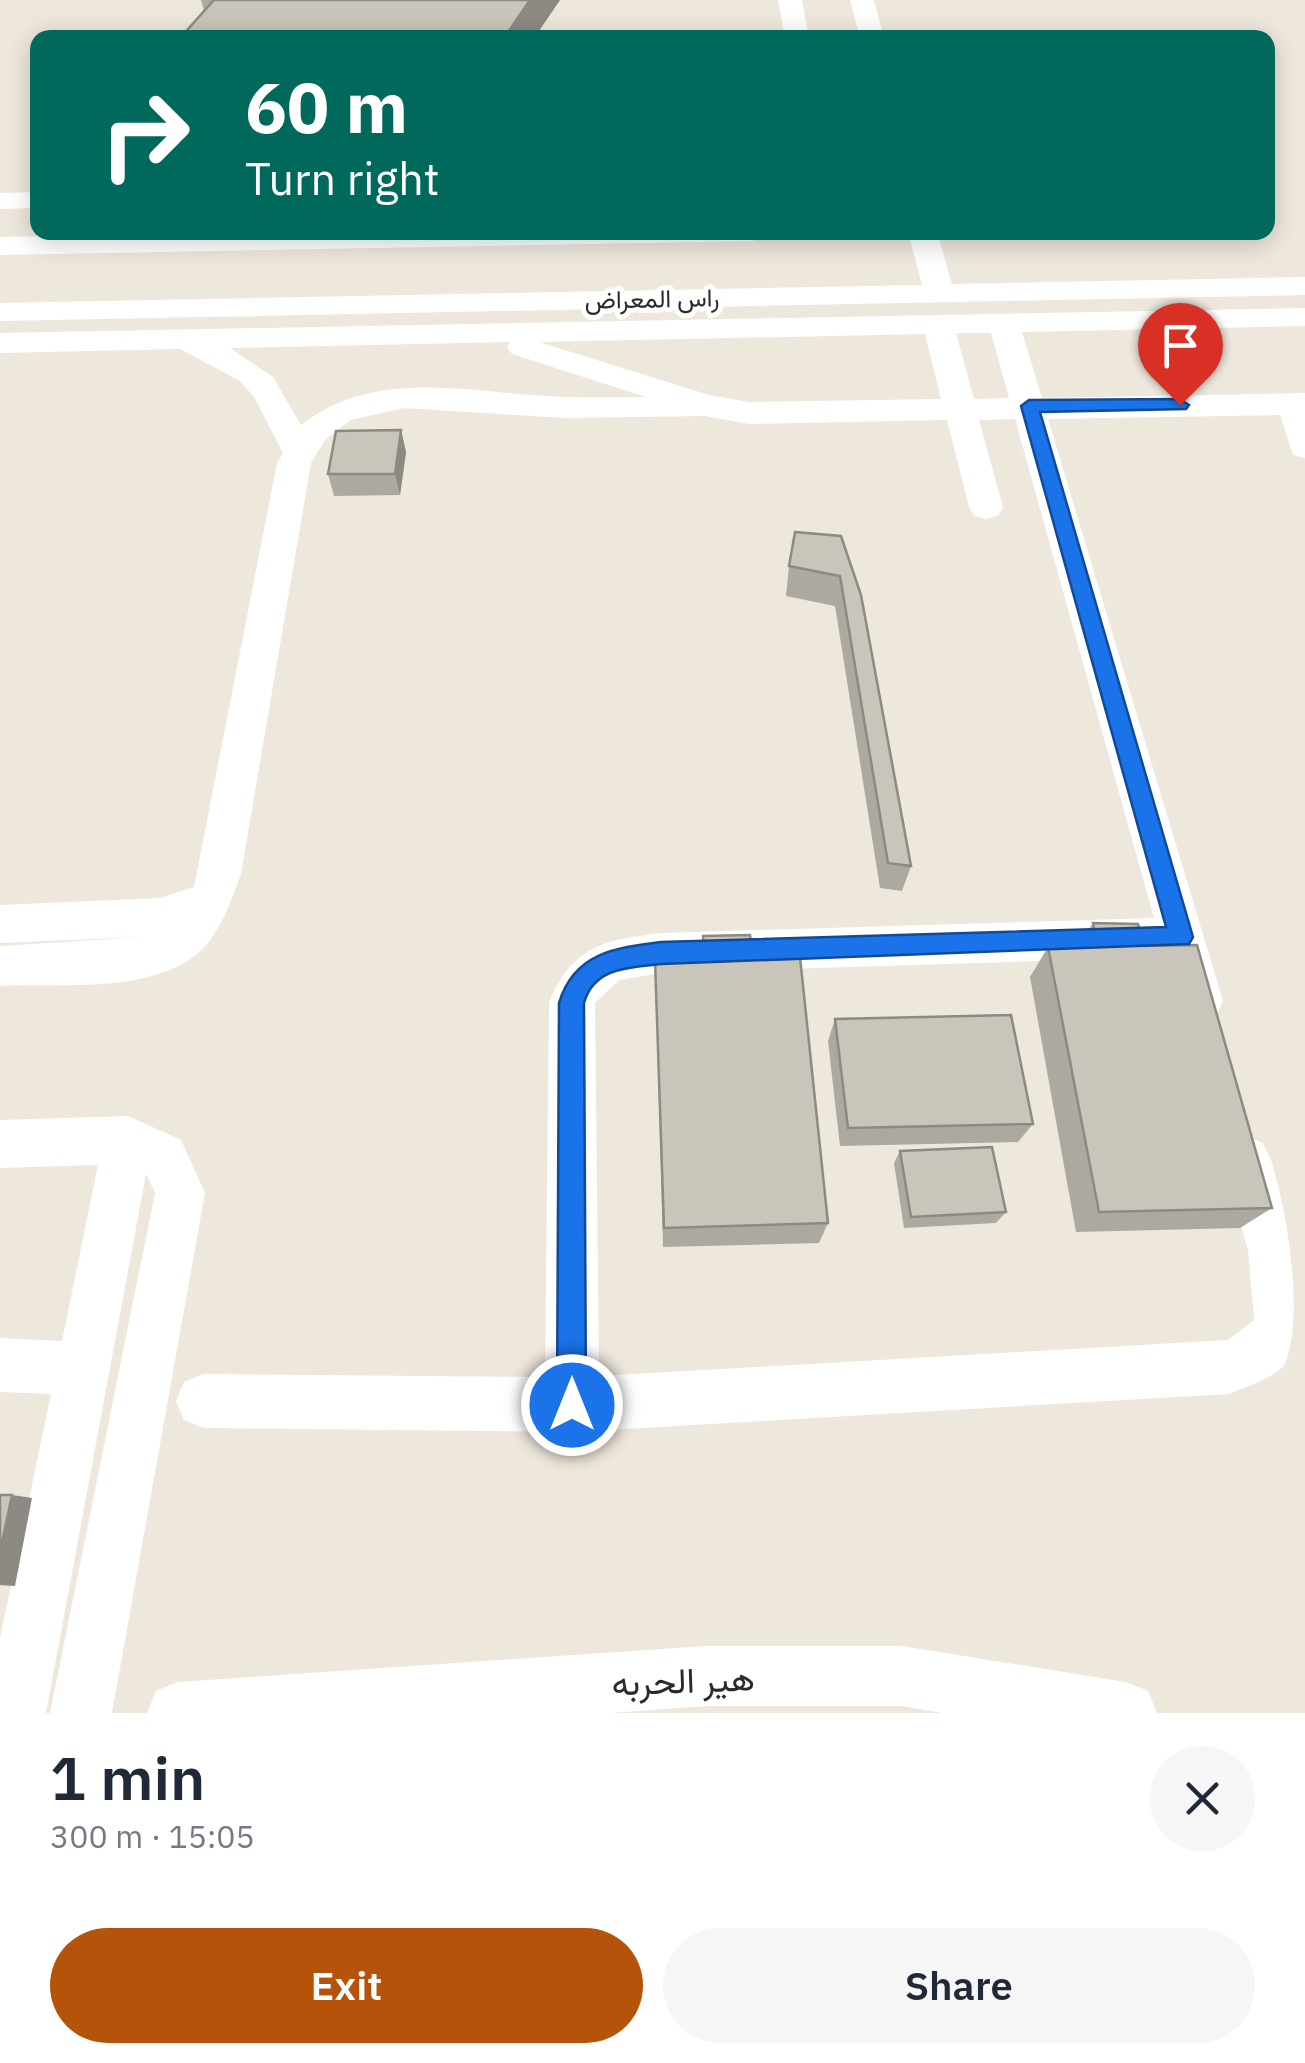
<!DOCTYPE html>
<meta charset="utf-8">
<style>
:root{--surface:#fff;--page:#f6f6f7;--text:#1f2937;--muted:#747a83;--accent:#b45309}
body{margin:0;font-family:"IBM Plex Sans",Vazirmatn,sans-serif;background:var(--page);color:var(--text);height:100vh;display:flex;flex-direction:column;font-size:38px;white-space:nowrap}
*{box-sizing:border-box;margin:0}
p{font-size:32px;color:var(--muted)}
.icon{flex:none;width:55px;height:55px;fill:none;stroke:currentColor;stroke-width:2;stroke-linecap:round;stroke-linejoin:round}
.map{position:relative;height:1713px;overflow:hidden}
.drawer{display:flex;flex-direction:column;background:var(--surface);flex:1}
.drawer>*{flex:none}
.banner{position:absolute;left:30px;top:30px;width:1245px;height:210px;border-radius:20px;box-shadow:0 5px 25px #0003;background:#00695c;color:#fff;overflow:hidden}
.pin{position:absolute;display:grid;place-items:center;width:85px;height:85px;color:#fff;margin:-102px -42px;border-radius:50% 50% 50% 0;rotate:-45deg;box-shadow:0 0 10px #0007}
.pin .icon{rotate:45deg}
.me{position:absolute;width:110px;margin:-55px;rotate:0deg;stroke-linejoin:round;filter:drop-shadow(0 0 8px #0008)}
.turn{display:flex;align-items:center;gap:35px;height:210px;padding:0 50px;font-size:45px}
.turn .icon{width:130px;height:130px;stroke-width:2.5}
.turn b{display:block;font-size:70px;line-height:85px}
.round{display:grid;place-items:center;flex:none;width:105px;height:105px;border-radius:52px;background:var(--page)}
.head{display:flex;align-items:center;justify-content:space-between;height:170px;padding:0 50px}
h1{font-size:60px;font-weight:600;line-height:75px}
.action{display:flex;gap:20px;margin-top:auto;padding:20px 50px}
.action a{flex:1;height:115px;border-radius:60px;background:var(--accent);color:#fff;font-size:40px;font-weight:600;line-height:115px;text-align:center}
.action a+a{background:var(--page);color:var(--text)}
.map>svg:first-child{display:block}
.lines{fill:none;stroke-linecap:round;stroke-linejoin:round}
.minor{fill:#fff;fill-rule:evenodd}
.wall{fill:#ada9a1}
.shaded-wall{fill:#8d8a83}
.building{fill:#c9c5bb;stroke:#8d8a83;stroke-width:2.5}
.route{fill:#1a73e8;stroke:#114b97;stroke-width:2.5}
.labels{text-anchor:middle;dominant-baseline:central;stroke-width:10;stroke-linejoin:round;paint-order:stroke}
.far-street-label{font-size:25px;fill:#2b2b2b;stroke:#fff}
.near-street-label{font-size:35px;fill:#2b2b2b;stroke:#fff}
</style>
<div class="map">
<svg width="1305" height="1713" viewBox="0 0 1305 1713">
<rect width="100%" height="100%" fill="#eee7dc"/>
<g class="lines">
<path class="minor" d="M 778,0 L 802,0 L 809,38 L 785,38 Z
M 850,0 L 874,0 L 884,38 L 860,38 Z
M 38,192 L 38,208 L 0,209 L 0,193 Z
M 259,232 L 767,232 L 753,241 L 0,255 L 0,237 Z
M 908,232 L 937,232 L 952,284 L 1305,277 L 1305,295 L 0,321 L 0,303 L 922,285 Z
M 1305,308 L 1305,326 L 1022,332 L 1042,398 L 1305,393 L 1305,458 L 1293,455 L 1280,415 L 1048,419 L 1223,1001 L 1216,1016 L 1200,1022 L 1184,1016 L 1165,957 L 661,973 L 619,980 L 595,1003 L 599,1376 L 1228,1340 L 1254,1320 L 1248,1250 L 1221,1160 L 1229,1143 L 1246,1136 L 1263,1143 L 1271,1160 C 1288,1213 1305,1320 1284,1366 C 1269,1380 1248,1386 1229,1394 L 572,1432 L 203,1428 L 184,1420 L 176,1401 L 184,1382 L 203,1374 L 545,1377 L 549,1003 C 572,946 604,940 661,933 L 1154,918 L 1015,419 L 979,420 L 1003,507 L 998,516 L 986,519 L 974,516 L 969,507 L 947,420 L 749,424 L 705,416 L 564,418 L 404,408 L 351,420 L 325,440 L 311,463 L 241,874 C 232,899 219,937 196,955 C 145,994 61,983 0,986 L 0,946 L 143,937 L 0,943 L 0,905 L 160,898 L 194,887 L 277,463 L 283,453 L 254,397 L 240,381 L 180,349 L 0,353 L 0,333 ZM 956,333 L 991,333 L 1009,398 L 974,399 ZM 925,334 L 941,399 L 749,402 L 709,395 L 539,342 ZM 510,342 L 507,347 L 512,354 L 646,397 C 608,398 569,398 531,395 C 450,389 370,372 301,425 L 273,377 L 230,348 Z
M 128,1116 L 181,1140 L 205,1193 L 112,1713 L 50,1713 L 155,1193 L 146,1174 L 46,1713 L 0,1713 L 0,1638 L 51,1394 L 0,1392 L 0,1338 L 62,1341 L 98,1165 L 0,1168 L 0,1120 Z
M 706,1646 L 902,1646 L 1126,1682 L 1148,1691 L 1157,1713 L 942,1713 L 902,1706 L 706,1706 L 611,1713 L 147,1713 L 156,1691 L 178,1682 Z"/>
</g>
<path class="wall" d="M 201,0 L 560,0 L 534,38 L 180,38 L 204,11 Z
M 401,430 L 406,452 L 400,495 L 334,496 L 328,474 Z
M 841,536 L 911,866 L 902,891 L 880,888 L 835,606 L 786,596 L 789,566 Z
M 1093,923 L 1144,946 L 1272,1208 L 1240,1228 L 1076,1232 L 1030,977 L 1048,947 L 1077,947 Z
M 703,936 L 828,1223 L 819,1243 L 663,1247 L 655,960 L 702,959 Z
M 835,1019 L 1033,1124 L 1018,1142 L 840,1146 L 828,1041 Z
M 900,1151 L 1006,1212 L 996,1223 L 904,1228 L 894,1163 Z"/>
<path class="shaded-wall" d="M 530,0 L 560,0 L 534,38 L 504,38 Z
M 401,430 L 406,452 L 400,495 L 395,474 Z
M 12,1495 L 32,1498 L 15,1586 L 0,1585 L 0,1552 Z"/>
<path class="building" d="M 214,0 L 530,0 L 504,38 L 180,38 Z
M 401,430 L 395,474 L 328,474 L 336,431 Z
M 795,532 L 841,536 L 861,595 L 911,866 L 888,863 L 840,576 L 789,566 Z
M 1093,923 L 1138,924 L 1144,946 L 1197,945 L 1272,1208 L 1099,1212 L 1048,947 L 1098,947 Z
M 750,935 L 753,958 L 800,957 L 828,1223 L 664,1228 L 655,960 L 705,959 L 703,936 Z
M 1011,1015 L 1033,1124 L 848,1128 L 835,1019 Z
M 992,1147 L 1006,1212 L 911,1217 L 900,1151 Z
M 0,1495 L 12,1495 L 0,1552 Z"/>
<path class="route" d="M 1180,399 L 1189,405 L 1186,409 L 1040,412 L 1193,937 L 1189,944 L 661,964 C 629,968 594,967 584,1003 L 586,1405 L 582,1416 L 572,1420 L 561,1416 L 557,1405 L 559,1003 C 574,953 614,948 661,942 L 1166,927 L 1021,406 L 1029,400 Z"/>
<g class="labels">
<g class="far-street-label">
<text transform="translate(652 298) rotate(-1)">راس المعراض</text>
</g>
<g class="near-street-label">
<text transform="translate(683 1680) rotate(-2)">هير الحربه</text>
</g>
</g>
</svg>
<div class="pin" style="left:1180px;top:405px;background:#d93025"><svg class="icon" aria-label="arrive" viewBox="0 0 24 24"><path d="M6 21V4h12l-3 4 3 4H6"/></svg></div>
<svg class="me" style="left:572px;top:1405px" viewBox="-20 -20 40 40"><circle r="17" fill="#1a73e8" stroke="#fff" stroke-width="3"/><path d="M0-11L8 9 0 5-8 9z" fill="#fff"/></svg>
<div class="banner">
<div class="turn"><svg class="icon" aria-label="right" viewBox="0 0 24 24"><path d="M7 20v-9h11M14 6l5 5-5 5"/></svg><div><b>60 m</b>Turn right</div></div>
</div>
</div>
<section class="drawer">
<div class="head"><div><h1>1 min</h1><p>300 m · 15:05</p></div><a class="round"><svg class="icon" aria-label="close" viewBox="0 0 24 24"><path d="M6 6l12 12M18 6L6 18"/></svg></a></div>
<div class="action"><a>Exit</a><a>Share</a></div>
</section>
